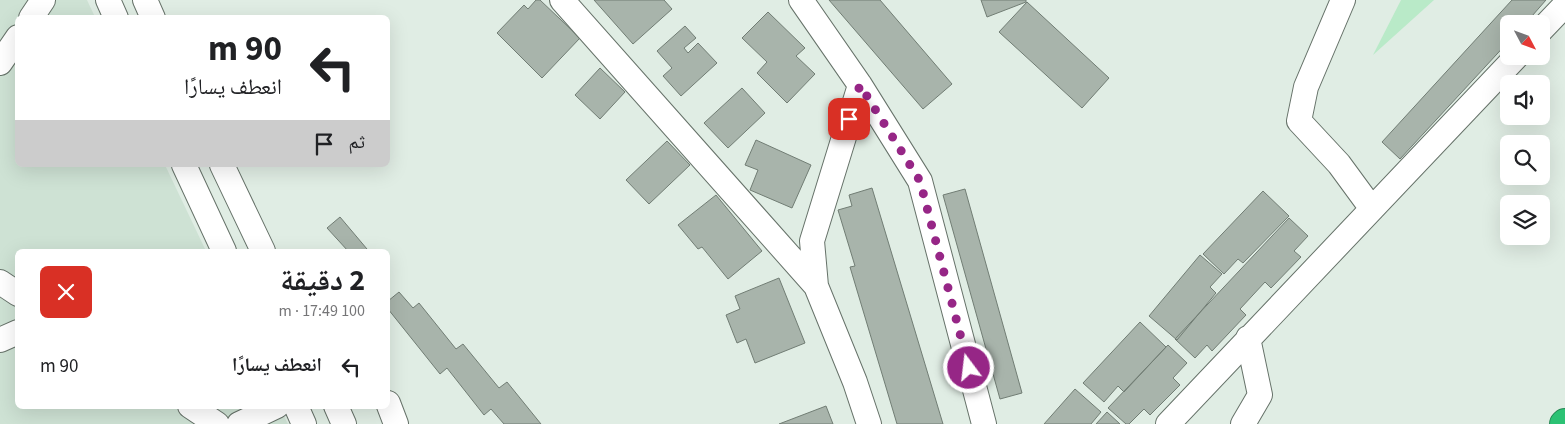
<!DOCTYPE html>
<html lang="ar">
<meta charset="utf-8">
<style>
:root{--surface:#fff;--page:#f2f2f2;--text:#202124;--muted:#757577}
body{margin:0;font-family:"Source Sans 3","Noto Naskh Arabic",sans-serif;background:var(--page);color:var(--text);direction:rtl;height:100vh;display:flex;flex-direction:column;font-size:19px;white-space:nowrap}
*{box-sizing:border-box;margin:0}
p{font-size:16px;color:var(--muted)}
.icon{flex:none;width:28px;height:28px;fill:none;stroke:currentColor;stroke-width:2;stroke-linecap:round;stroke-linejoin:round}
.map{position:relative;flex:1;overflow:hidden;direction:ltr}
.panel{position:absolute;left:15px;top:249px;width:375px;height:160px;display:flex;flex-direction:column;background:var(--surface);border-radius:8px;box-shadow:0 5px 20px #0002;direction:rtl}
.panel>*{flex:none}
.guide{position:absolute;left:15px;top:15px;width:375px;height:152px;border-radius:8px;box-shadow:0 5px 20px #0002;direction:rtl;background:#fff;color:var(--text);overflow:hidden}
.needle{width:32px;rotate:131deg}
.buttons{position:absolute;left:1500px;top:15px;display:grid;gap:10px}
.buttons a{display:grid;place-items:center;width:50px;height:50px;border-radius:8px;background:var(--surface);box-shadow:0 5px 20px #0002;font-size:25px}
.pin{position:absolute;display:grid;place-items:center;width:42px;height:42px;color:#fff;margin:-21px;border-radius:10px;box-shadow:0 2px 8px #0006}
.me{position:absolute;width:55px;margin:-28px;rotate:345deg;stroke-linejoin:round;filter:drop-shadow(0 0 4px #0008)}
.turn{display:flex;align-items:center;gap:18px;height:105px;padding:0 25px;font-size:22px}
.turn .icon{width:65px;height:65px;stroke-width:2.5}
.turn b{display:block;font-size:35px;line-height:42px}
.then{display:flex;align-items:center;height:48px;padding:0 25px;background:#0003;gap:10px;font-size:19px}
.round{display:grid;place-items:center;flex:none;width:52px;height:52px;border-radius:8px;background:var(--page)}
.headline{display:flex;align-items:center;justify-content:space-between;height:85px;padding:0 25px}
h1{font-size:30px;font-weight:700;line-height:38px}
ul{padding:0;list-style:none}
li{display:flex;align-items:center;gap:15px;height:65px;padding:0 25px}
li div{flex:1}
li b{display:block;font-size:19px}
li em{font-style:normal}
.map>svg:first-child{display:block}
.built{fill:#cee2d4}
.green{fill:#b9eac8}
.building{fill:#a8b4ab;stroke:#717d74}
.lines{fill:none;stroke-linecap:round;stroke-linejoin:round}
.minor-casing{stroke:#667269;stroke-width:26}
.highway-casing{stroke:#248753;stroke-width:30}
.minor{stroke:#fff;stroke-width:24}
.highway{stroke:#2cc274;stroke-width:28}
.route{stroke:#962686;stroke-width:9;stroke-dasharray:0 16.2}
</style>
<div class="map">
<svg width="1565" height="424" viewBox="0 0 1565 424">
<rect width="100%" height="100%" fill="#e0ede4"/>
<path class="built" d="M 0,0 L 87,0 L 95,17 L 18,18 L 18,165 L 165,165 L 206,251 L 18,251 L 18,406 L 279,406 L 288,424 L 0,424 Z"/>
<path class="green" d="M 1401,0 L 1434,0 L 1373,55 Z"/>
<path class="building" d="M 536,0 L 540,0 L 580,38 L 542,78 L 497,33 L 524,5 L 528,9 Z
M 594,0 L 664,0 L 672,9 L 633,44 Z
M 829,0 L 880,0 L 952,84 L 923,109 Z
M 981,0 L 1026,0 L 1026,2 L 987,17 Z
M 1512,0 L 1546,0 L 1525,24 L 1509,24 L 1509,41 L 1400,159 L 1382,142 Z
M 1027,2 L 1109,78 L 1082,108 L 999,32 Z
M 768,12 L 805,48 L 796,56 L 815,74 L 787,103 L 757,73 L 767,62 L 742,38 Z
M 685,26 L 696,38 L 684,48 L 688,53 L 698,43 L 717,63 L 681,96 L 663,76 L 672,68 L 657,51 Z
M 600,68 L 625,92 L 600,119 L 575,95 Z
M 742,88 L 765,113 L 728,148 L 704,123 Z
M 756,140 L 811,165 L 792,208 L 750,190 L 758,170 L 745,165 Z
M 667,141 L 690,165 L 649,204 L 626,180 Z
M 872,188 L 943,424 L 897,424 L 850,267 L 855,266 L 838,210 L 852,206 L 849,195 Z
M 965,189 L 1022,393 L 1000,399 L 943,195 Z
M 1263,191 L 1289,216 L 1243,263 L 1238,259 L 1224,274 L 1203,254 Z
M 716,195 L 762,251 L 728,279 L 702,247 L 698,249 L 678,225 Z
M 340,217 L 367,249 L 364,251 L 348,251 L 327,228 Z
M 1289,218 L 1308,236 L 1294,251 L 1301,257 L 1271,288 L 1265,282 L 1240,309 L 1246,315 L 1212,351 L 1207,345 L 1195,358 L 1175,339 Z
M 1200,255 L 1222,274 L 1210,287 L 1216,293 L 1177,340 L 1149,316 Z
M 779,278 L 805,343 L 755,363 L 746,339 L 737,343 L 726,315 L 740,309 L 735,296 Z
M 399,292 L 413,308 L 419,303 L 456,349 L 463,344 L 499,388 L 507,382 L 541,424 L 504,424 L 491,409 L 484,415 L 447,368 L 440,374 L 388,309 L 388,301 Z
M 1140,322 L 1166,347 L 1124,392 L 1118,386 L 1104,402 L 1083,383 Z
M 1168,345 L 1187,363 L 1173,378 L 1180,385 L 1150,415 L 1144,409 L 1129,424 L 1126,424 L 1108,408 Z
M 1075,389 L 1101,412 L 1091,424 L 1044,424 Z
M 826,406 L 833,424 L 779,424 Z
M 1107,412 L 1120,424 L 1096,424 Z"/>
<g class="lines">
<defs>
<path id="minor" d="M 108,0 L 116,18
M 145,0 L 153,18
M 562,0 L 816,286
M 801,0 L 860,85 L 920,181 L 984,424
M 1343,0 L 1306,87 L 1299,121 L 1339,164 L 1372,209
M 31,18 L 43,0
M 1541,30 L 1565,5
M 0,63 L 18,37
M 860,85 L 812,241 L 816,286 L 855,382 L 869,424
M 184,165 L 224,251
M 222,165 L 263,251
M 0,282 L 18,294
M 0,340 L 18,332
M 388,403 L 396,424
M 190,406 L 217,424
M 296,406 L 304,424
M 336,406 L 344,424
M 239,424 L 277,406
M 1168,424 L 1517,56
M 1243,424 L 1260,395 L 1248,338"/>
<path id="highway" d="M 1564,424 L 1565,423"/>
</defs>
<use href="#minor" class="minor-casing"/>
<use href="#highway" class="highway-casing"/>
<use href="#minor" class="minor"/>
<use href="#highway" class="highway"/>
</g>
<g class="lines">
<path class="route" d="M 849,119 L 860,85 L 920,181 L 969,368"/>
</g>
</svg>
<div class="buttons">
<a><svg class="needle" viewBox="-14 -14 28 28"><path d="M0-13l5 13h-10z" fill="#e53935"/><path d="M0 13l5-13h-10z" fill="#757577"/></svg></a>
<a><svg class="icon" aria-label="sound" viewBox="0 0 24 24"><path d="M4 9h4l5-4v14l-5-4H4zM17 9q2 3 0 6"/></svg></a>
<a><svg class="icon" aria-label="search" viewBox="0 0 24 24"><circle cx="10" cy="10" r="6"/><path d="M15 15l6 6"/></svg></a>
<a><svg class="icon" aria-label="layers" viewBox="0 0 24 24"><path d="M12 4l9 5-9 5-9-5zM3 14l9 5 9-5"/></svg></a>
</div>
<div class="pin" style="left:849px;top:119px;background:#d93025"><svg class="icon" aria-label="arrive" viewBox="0 0 24 24"><path d="M6 21V4h12l-3 4 3 4H6"/></svg></div>
<svg class="me" style="left:969px;top:368px" viewBox="-20 -20 40 40"><circle r="17" fill="#962686" stroke="#fff" stroke-width="3"/><path d="M0-11L8 9 0 5-8 9z" fill="#fff"/></svg>
<div class="guide">
<div class="turn"><svg class="icon" aria-label="left" viewBox="0 0 24 24"><path d="M17 20v-9H6M10 6l-5 5 5 5"/></svg><div><b>90 m</b>انعطف يسارًا</div></div>
<div class="then">ثم<svg class="icon" aria-label="arrive" viewBox="0 0 24 24"><path d="M6 21V4h12l-3 4 3 4H6"/></svg></div>
</div>
<section class="panel">
<div class="headline"><div><h1>2 دقيقة</h1><p>100 m · 17:49</p></div><a class="round" style="background:#d93025;color:#fff"><svg class="icon" aria-label="close" viewBox="0 0 24 24"><path d="M6 6l12 12M18 6L6 18"/></svg></a></div>
<ul>
<li><svg class="icon" aria-label="left" viewBox="0 0 24 24"><path d="M17 20v-9H6M10 6l-5 5 5 5"/></svg><div><b>انعطف يسارًا</b></div><em>90 m</em></li>
</ul>
</section>
</div>
